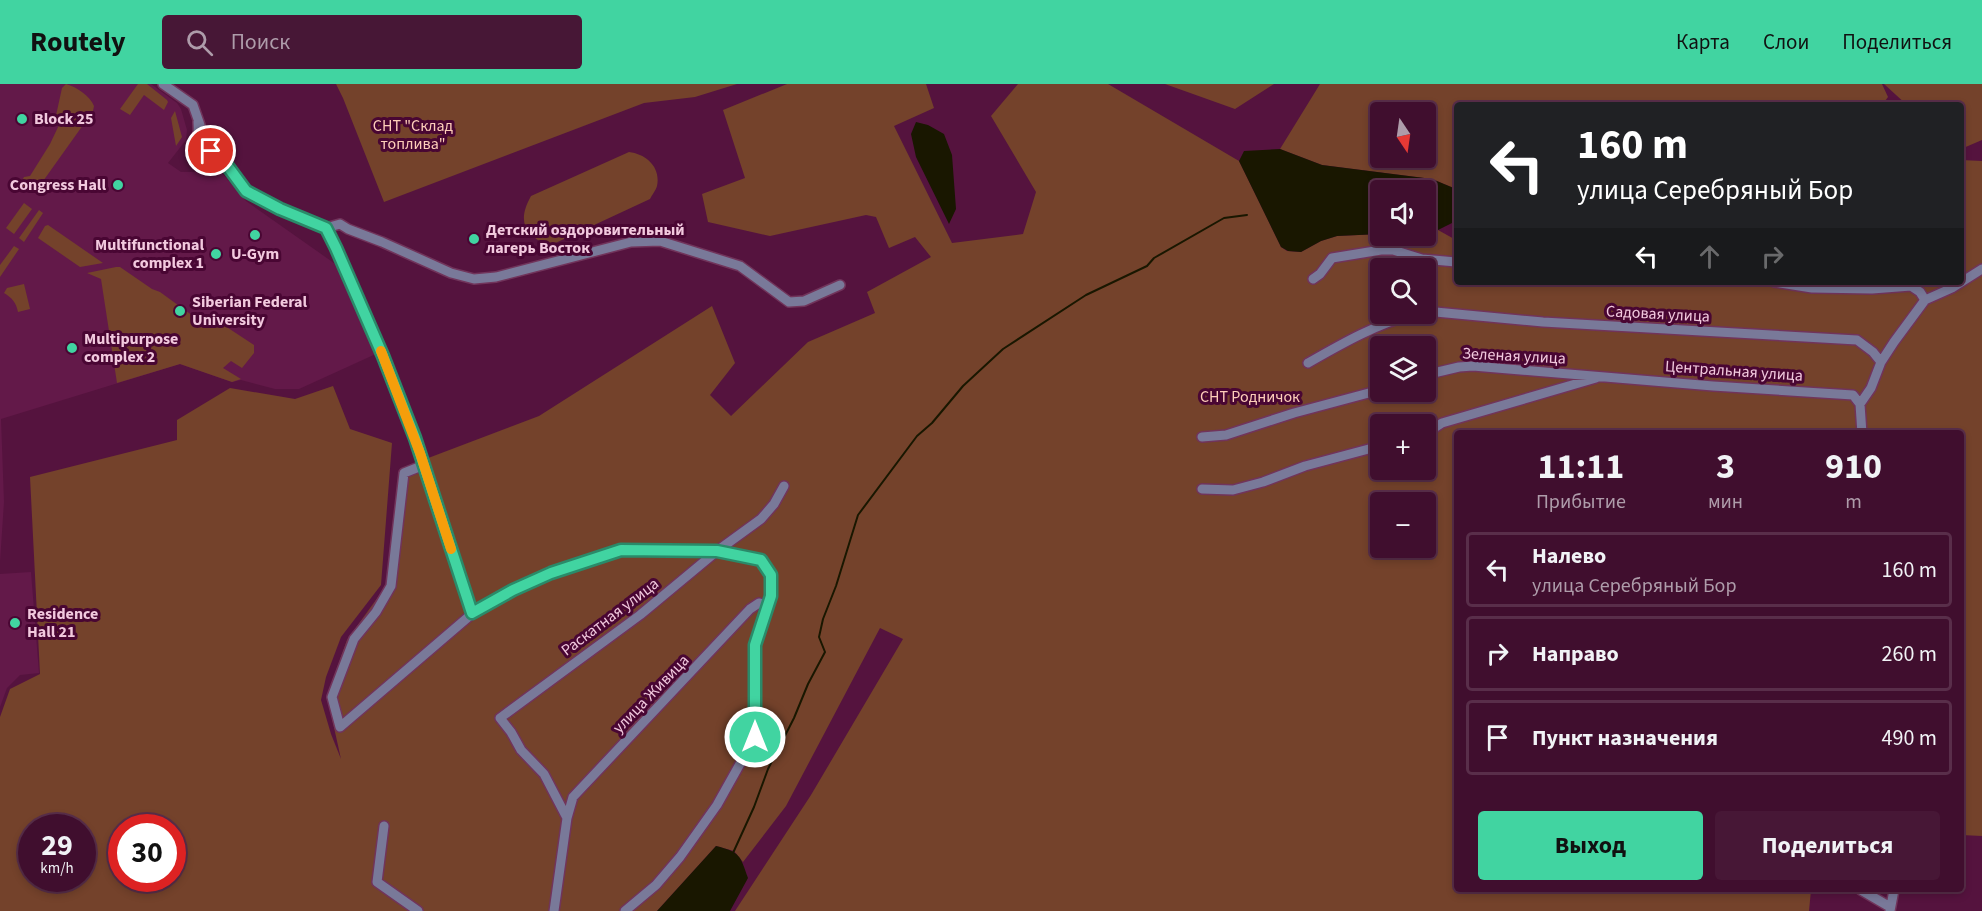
<!DOCTYPE html>
<html lang="ru">
<meta charset="utf-8">
<style>
:root{--surface:#400e2e;--page:#471736;--text:#f1f3f6;--muted:#ae9caa;--line:#592e4a;--accent:#41d4a1}
body{margin:0;font-family:"Source Sans 3",sans-serif;background:var(--page);color:var(--text);height:100vh;display:flex;flex-direction:column;font-size:22px;white-space:nowrap}
*{box-sizing:border-box;margin:0}
p{font-size:20px;color:var(--muted)}
.icon{flex:none;width:33px;height:33px;fill:none;stroke:currentColor;stroke-width:2;stroke-linecap:round;stroke-linejoin:round}
.map{position:relative;flex:1;overflow:hidden}
.details{position:absolute;left:1454px;top:346px;width:510px;height:462px;display:flex;flex-direction:column;background:var(--surface);border-radius:6px;box-shadow:0 3px 9px #0003,0 0 0 2px var(--line)}
.details>*{flex:none}
.guide{position:absolute;left:1454px;top:18px;width:510px;height:183px;border-radius:6px;box-shadow:0 3px 9px #0003,0 0 0 2px var(--line);background:#202124;color:#fff;overflow:hidden}
.needle{width:39px;rotate:167deg}
.buttons{position:absolute;left:1370px;top:18px;display:grid;gap:12px}
.buttons a{display:grid;place-items:center;width:66px;height:66px;border-radius:6px;background:var(--surface);box-shadow:0 3px 9px #0003,0 0 0 2px var(--line);font-size:30px}
.speed{position:absolute;left:18px;top:730px;display:flex;gap:12px;font-size:30px;font-weight:700;text-align:center}
.speed>*{display:grid;place-content:center;width:78px;height:78px;border-radius:50%;background:var(--surface);box-shadow:0 3px 9px #0003,0 0 0 2px var(--line);line-height:1}
.speed small{font-size:15px;font-weight:400}
.speed .limit{border:9px solid #d22;background:#fff;color:#111}
.pin{position:absolute;display:grid;place-items:center;width:51px;height:51px;color:#fff;margin:-26px;border:3px solid #fff;border-radius:50%;box-shadow:0 2px 6px #0007}
.me{position:absolute;width:66px;margin:-33px;rotate:0deg;stroke-linejoin:round;filter:drop-shadow(0 0 4px #0008)}
.turn{display:flex;align-items:center;gap:21px;height:126px;padding:0 24px;font-size:27px}
.turn .icon{width:78px;height:78px;stroke-width:2.5}
.turn b{display:block;font-size:42px;line-height:51px}
.lanes{display:flex;align-items:center;height:57px;padding:0 24px;background:#0003;justify-content:center;gap:30px;direction:ltr}
.lanes .off{opacity:.35}
.eta{display:flex;justify-content:space-evenly;align-items:center;height:102px;text-align:center}
.eta b{font-size:36px;font-weight:700;line-height:42px}
.cta{display:flex;gap:12px;margin-top:auto;padding:12px 24px}
.cta a{flex:1;height:69px;border-radius:6px;background:var(--accent);color:#111;font-size:24px;font-weight:700;line-height:69px;text-align:center}
.cta a+a{background:var(--page);color:var(--text)}
ul{padding:0;list-style:none}
li{display:flex;align-items:center;gap:18px;height:75px;margin:0 12px 9px;padding:0 12px;border:3px solid var(--line);border-radius:6px}
li div{flex:1}
li b{display:block;font-size:22px}
li em{font-style:normal}
header{display:flex;align-items:center;gap:36px;box-sizing:border-box;height:84px;padding:0 30px;background:var(--accent);color:#111}
header strong{font-size:28px}
nav{display:flex;gap:33px;margin-inline-start:auto;font-size:21px}
.search{width:420px;height:54px;background:var(--page);display:flex;align-items:center;gap:15px;box-sizing:border-box;padding:0 21px;border-radius:6px;color:var(--muted);font-size:22px}
.map>svg:first-child{display:block}
.built{fill:#631949}
.green{fill:#74422b;fill-rule:evenodd}
.water{fill:#191700}
.lines{fill:none;stroke-linecap:round;stroke-linejoin:round}
.stream{stroke:#191700;stroke-width:2}
.minor-casing{stroke:#71345b;stroke-width:12}
.minor{stroke:#797999;stroke-width:9}
.route-casing{stroke:#2a8a69;stroke-width:15}
.route{stroke:#41d4a1;stroke-width:10}
.slow{stroke:#f59e0b;stroke-width:10}
.poi-dot{fill:#41d4a1;stroke:#490633;stroke-width:2}
.labels{text-anchor:middle;dominant-baseline:central;stroke-width:6;stroke-linejoin:round;paint-order:stroke}
.poi-label{font-size:16px;font-weight:bold;fill:#f2c9de;stroke:#490633;text-anchor:start}
.park-label{font-size:16px;fill:#fecfba;stroke:#490633}
.street-label{font-size:16px;fill:#f2c9de;stroke:#490633}
</style>
<header>
<strong>Routely</strong>
<div class="search"><svg class="icon" aria-label="search" viewBox="0 0 24 24"><circle cx="10" cy="10" r="6"/><path d="M15 15l6 6"/></svg>Поиск</div>
<nav><a>Карта</a><a>Слои</a><a>Поделиться</a></nav>
</header>
<div class="map">
<svg width="1982" height="827" viewBox="0 0 1982 827">
<rect width="100%" height="100%" fill="#55133e"/>
<path class="built" d="M 0,0 L 151,0 L 177,19 L 181,25 L 187,46 L 186,56 L 168,79 L 181,88 L 221,88 L 246,117 L 341,184 L 378,269 L 299,305 L 275,305 L 241,296 L 232,298 L 180,280 L 1,335 L 4,418 L 0,478 Z
M 31,488 L 39,589 L 20,591 L 7,604 L 0,623 L 0,490 Z"/>
<path class="green" d="M 66,0 C 77,3 90,12 94,22 L 93,27 L 36,107 L 30,108 L 22,102 L 21,98 L 24,93 L 30,92 L 50,60 L 59,41 L 55,36 L 62,4 Z
M 138,0 L 147,0 L 167,16 L 168,18 L 164,26 L 144,11 L 130,31 L 120,25 Z
M 336,0 L 737,0 L 695,13 L 644,19 L 384,118 L 343,14 Z
M 787,0 L 926,0 L 934,24 L 894,42 L 952,159 L 1023,150 L 1036,108 L 991,32 L 1018,0 L 1108,0 L 1239,77 L 1281,163 L 1287,167 L 1301,168 L 1321,157 L 1337,152 L 1380,150 L 1380,152 L 1425,152 L 1425,147 L 1438,146 L 1456,156 L 1456,198 L 1960,198 L 1961,76 L 1982,77 L 1982,752 L 1961,751 L 1960,350 L 1456,350 L 1456,806 L 1811,806 L 1809,827 L 735,827 L 811,711 L 903,555 L 880,544 L 786,722 L 743,778 L 734,767 L 716,762 L 657,827 L 0,827 L 0,633 L 10,605 L 40,590 L 30,393 L 177,356 L 177,336 L 230,304 L 295,315 L 333,302 L 350,345 L 392,359 L 381,501 L 341,553 L 326,593 L 321,616 L 331,650 L 341,675 L 327,612 L 347,556 L 386,502 L 401,387 L 423,376 L 539,332 L 712,222 L 735,279 L 710,311 L 731,332 L 808,258 L 875,229 L 867,208 L 931,173 L 915,153 L 889,164 L 876,133 L 866,131 L 770,152 L 708,138 L 702,110 L 745,94 L 723,26 ZM 1380,184 L 1425,184 L 1425,230 L 1380,230 ZM 1380,262 L 1425,262 L 1425,308 L 1380,308 ZM 1380,340 L 1425,340 L 1425,386 L 1380,386 ZM 1380,418 L 1425,418 L 1425,464 L 1380,464 ZM 32,744 L 82,744 L 82,795 L 32,795 ZM 122,744 L 172,744 L 172,795 L 122,795 Z
M 1165,0 L 1274,0 L 1235,25 Z
M 1320,0 L 1882,0 L 1888,13 L 1882,21 L 1456,21 L 1456,105 L 1432,95 L 1322,81 L 1280,65 ZM 1380,28 L 1425,28 L 1425,74 L 1380,74 Z
M 1884,0 L 1982,0 L 1982,56 L 1961,65 L 1960,21 L 1907,21 Z
M 175,27 L 182,53 L 176,62 L 171,34 Z
M 629,68 C 646,70 661,83 657,102 C 656,106 652,111 650,115 L 549,162 C 524,151 517,137 531,112 Z
M 24,119 L 32,125 L 14,150 L 6,144 Z
M 39,126 L 43,129 L 24,158 L 19,154 Z
M 48,141 L 103,179 L 80,183 L 38,154 L 45,142 Z
M 14,162 L 19,165 L 0,193 L 0,181 Z
M 116,183 L 120,183 L 152,205 L 160,208 L 193,232 L 216,236 L 254,261 L 254,269 L 242,284 L 231,277 L 223,284 L 241,295 L 232,298 L 180,280 L 117,299 L 101,195 L 87,189 Z
M 24,200 L 30,225 L 18,228 C 16,218 12,214 4,209 L 7,204 Z"/>
<path class="water" d="M 916,38 L 928,41 L 944,50 L 952,71 L 956,125 L 949,140 L 916,73 L 911,50 Z
M 1280,65 L 1322,81 L 1432,95 L 1456,105 L 1456,137 L 1438,146 L 1425,147 L 1425,106 L 1380,106 L 1380,150 L 1337,152 L 1321,157 L 1301,168 L 1288,167 L 1281,163 L 1239,77 L 1244,67 Z
M 716,762 C 740,768 740,771 748,794 L 730,827 L 657,827 Z"/>
<g class="lines">
<path class="stream" d="M 733,769 L 754,723 L 768,685 L 794,634 L 808,600 L 825,568 L 819,553 L 823,535 L 836,502 L 858,431 L 917,352 L 932,339 L 963,302 L 1003,265 L 1086,211 L 1147,182 L 1154,174 L 1224,134 L 1247,131"/>
<defs>
<path id="minor" d="M 163,0 L 193,21 L 200,41
M 196,54 L 203,53 L 211,57 L 211,67 L 206,72 L 196,71 C 190,63 193,61 197,53 C 199,49 198,42 198,37
M 212,61 L 247,107 L 280,125 L 326,144 L 336,164 L 383,272 L 415,354 L 473,529
M 326,144 L 340,140 L 348,145 L 382,158 L 451,189 L 474,195 L 496,193 L 631,158 L 660,157 L 740,182 L 789,218 L 804,217 L 840,201
M 1313,195 L 1320,190 L 1332,174 L 1381,166 L 1393,166 L 1422,175 L 1456,178
M 1774,198 L 1812,204 L 1872,205 L 1911,202 L 1920,208 L 1925,216
M 1425,227 L 1543,238 L 1857,256 L 1873,268 L 1881,278
M 1308,279 C 1343,259 1376,240 1415,230
M 1425,291 L 1459,283 L 1473,282 L 1713,302 L 1853,311 L 1860,320
M 1425,350 L 1442,339 L 1596,294
M 1862,350 L 1860,320 L 1871,304 L 1881,278 L 1894,258 L 1925,216 L 1952,204 L 1982,185
M 1202,353 L 1226,351 L 1294,329 L 1380,306
M 424,381 L 404,389 L 391,502 L 376,528 L 354,555 L 332,613 L 340,643 L 473,529 L 514,506 L 551,489 L 621,466 L 717,467 L 761,476 L 771,491 L 771,512 L 755,561 L 755,653 L 717,721 L 680,773 L 656,801 L 625,827
M 1202,405 L 1233,406 L 1263,398 L 1305,382 L 1380,362
M 567,734 L 573,713 L 750,525 L 759,519 L 768,521
M 384,742 L 377,798 L 418,827
M 1861,806 L 1890,823
M 554,827 L 567,734 L 544,690 L 521,666 L 511,648 L 500,634 L 640,531 L 717,467 L 761,435 L 774,420 L 784,402
M 1890,827 L 1894,806"/>
</defs>
<use href="#minor" class="minor-casing"/>
<use href="#minor" class="minor"/>
</g>
<g class="lines">
<defs>
<path id="route" d="M 211,67 L 212,61 L 246,107 L 280,125 L 326,144 L 336,164 L 383,272 L 415,354 L 472,529 L 513,506 L 551,489 L 621,466 L 717,467 L 761,476 L 771,491 L 771,512 L 755,561 L 755,653"/>
</defs>
<use href="#route" class="route-casing"/>
<use href="#route" class="route"/>
<path class="slow" d="M 381,267 L 420,369 L 451,465"/>
</g>
<g class="poi-dot">
<circle cx="22" cy="35" r="6"/>
<circle cx="118" cy="101" r="6"/>
<circle cx="255" cy="151" r="6"/>
<circle cx="474" cy="155" r="6"/>
<circle cx="216" cy="170" r="6"/>
<circle cx="180" cy="227" r="6"/>
<circle cx="72" cy="264" r="6"/>
<circle cx="15" cy="539" r="6"/>
</g>
<g class="labels">
<g class="poi-label">
<text x="34" y="35">Block 25</text>
<text x="106" y="101" text-anchor="end">Congress Hall</text>
<text x="486" y="146">Детский оздоровительный<tspan x="486" dy="18">лагерь Восток</tspan></text>
<text x="204" y="161" text-anchor="end">Multifunctional<tspan x="204" dy="18">complex 1</tspan></text>
<text x="255" y="170" text-anchor="middle">U-Gym</text>
<text x="192" y="218">Siberian Federal<tspan x="192" dy="18">University</tspan></text>
<text x="84" y="255">Multipurpose<tspan x="84" dy="18">complex 2</tspan></text>
<text x="27" y="530">Residence<tspan x="27" dy="18">Hall 21</tspan></text>
</g>
<g class="park-label">
<text x="413" y="42">СНТ "Склад<tspan x="413" dy="18">топлива"</tspan></text>
<text x="1250" y="313">СНТ Родничок</text>
</g>
<g class="street-label">
<text transform="translate(1658 230) rotate(3)">Садовая улица</text>
<text transform="translate(1514 272) rotate(3)">Зеленая улица</text>
<text transform="translate(1734 287) rotate(4)">Центральная улица</text>
<text transform="translate(610 533) rotate(-37)">Раскатная улица</text>
<text transform="translate(651 610) rotate(-46)">улица Живица</text>
</g>
</g>
</svg>
<div class="buttons">
<a><svg class="needle" viewBox="-14 -14 28 28"><path d="M0-13l5 13h-10z" fill="#e53935"/><path d="M0 13l5-13h-10z" fill="#ae9caa"/></svg></a>
<a><svg class="icon" aria-label="sound" viewBox="0 0 24 24"><path d="M4 9h4l5-4v14l-5-4H4zM17 9q2 3 0 6"/></svg></a>
<a><svg class="icon" aria-label="search" viewBox="0 0 24 24"><circle cx="10" cy="10" r="6"/><path d="M15 15l6 6"/></svg></a>
<a><svg class="icon" aria-label="layers" viewBox="0 0 24 24"><path d="M12 4l9 5-9 5-9-5zM3 14l9 5 9-5"/></svg></a>
<a>+</a>
<a>−</a>
</div>
<div class="speed"><div>29<small>km/h</small></div><div class="limit">30</div></div>
<div class="pin" style="left:211px;top:67px;background:#d93025"><svg class="icon" aria-label="arrive" viewBox="0 0 24 24"><path d="M6 21V4h12l-3 4 3 4H6"/></svg></div>
<svg class="me" style="left:755px;top:653px" viewBox="-20 -20 40 40"><circle r="17" fill="#41d4a1" stroke="#fff" stroke-width="3"/><path d="M0-11L8 9 0 5-8 9z" fill="#fff"/></svg>
<div class="guide">
<div class="turn"><svg class="icon" aria-label="left" viewBox="0 0 24 24"><path d="M17 20v-9H6M10 6l-5 5 5 5"/></svg><div><b>160 m</b>улица Серебряный Бор</div></div>
<div class="lanes"><svg class="icon" aria-label="left" viewBox="0 0 24 24"><path d="M17 20v-9H6M10 6l-5 5 5 5"/></svg><svg class="icon off" aria-label="ahead" viewBox="0 0 24 24"><path d="M12 20V5M6 11l6-6 6 6"/></svg><svg class="icon off" aria-label="right" viewBox="0 0 24 24"><path d="M7 20v-9h11M14 6l5 5-5 5"/></svg></div>
</div>
<section class="details">
<div class="eta">
<div><b>11:11</b><p>Прибытие</p></div>
<div><b>3</b><p>мин</p></div>
<div><b>910</b><p>m</p></div>
</div>
<ul>
<li><svg class="icon" aria-label="left" viewBox="0 0 24 24"><path d="M17 20v-9H6M10 6l-5 5 5 5"/></svg><div><b>Налево</b><p>улица Серебряный Бор</p></div><em>160 m</em></li>
<li><svg class="icon" aria-label="right" viewBox="0 0 24 24"><path d="M7 20v-9h11M14 6l5 5-5 5"/></svg><div><b>Направо</b></div><em>260 m</em></li>
<li><svg class="icon" aria-label="arrive" viewBox="0 0 24 24"><path d="M6 21V4h12l-3 4 3 4H6"/></svg><div><b>Пункт назначения</b></div><em>490 m</em></li>
</ul>
<div class="cta"><a>Выход</a><a>Поделиться</a></div>
</section>
</div>
